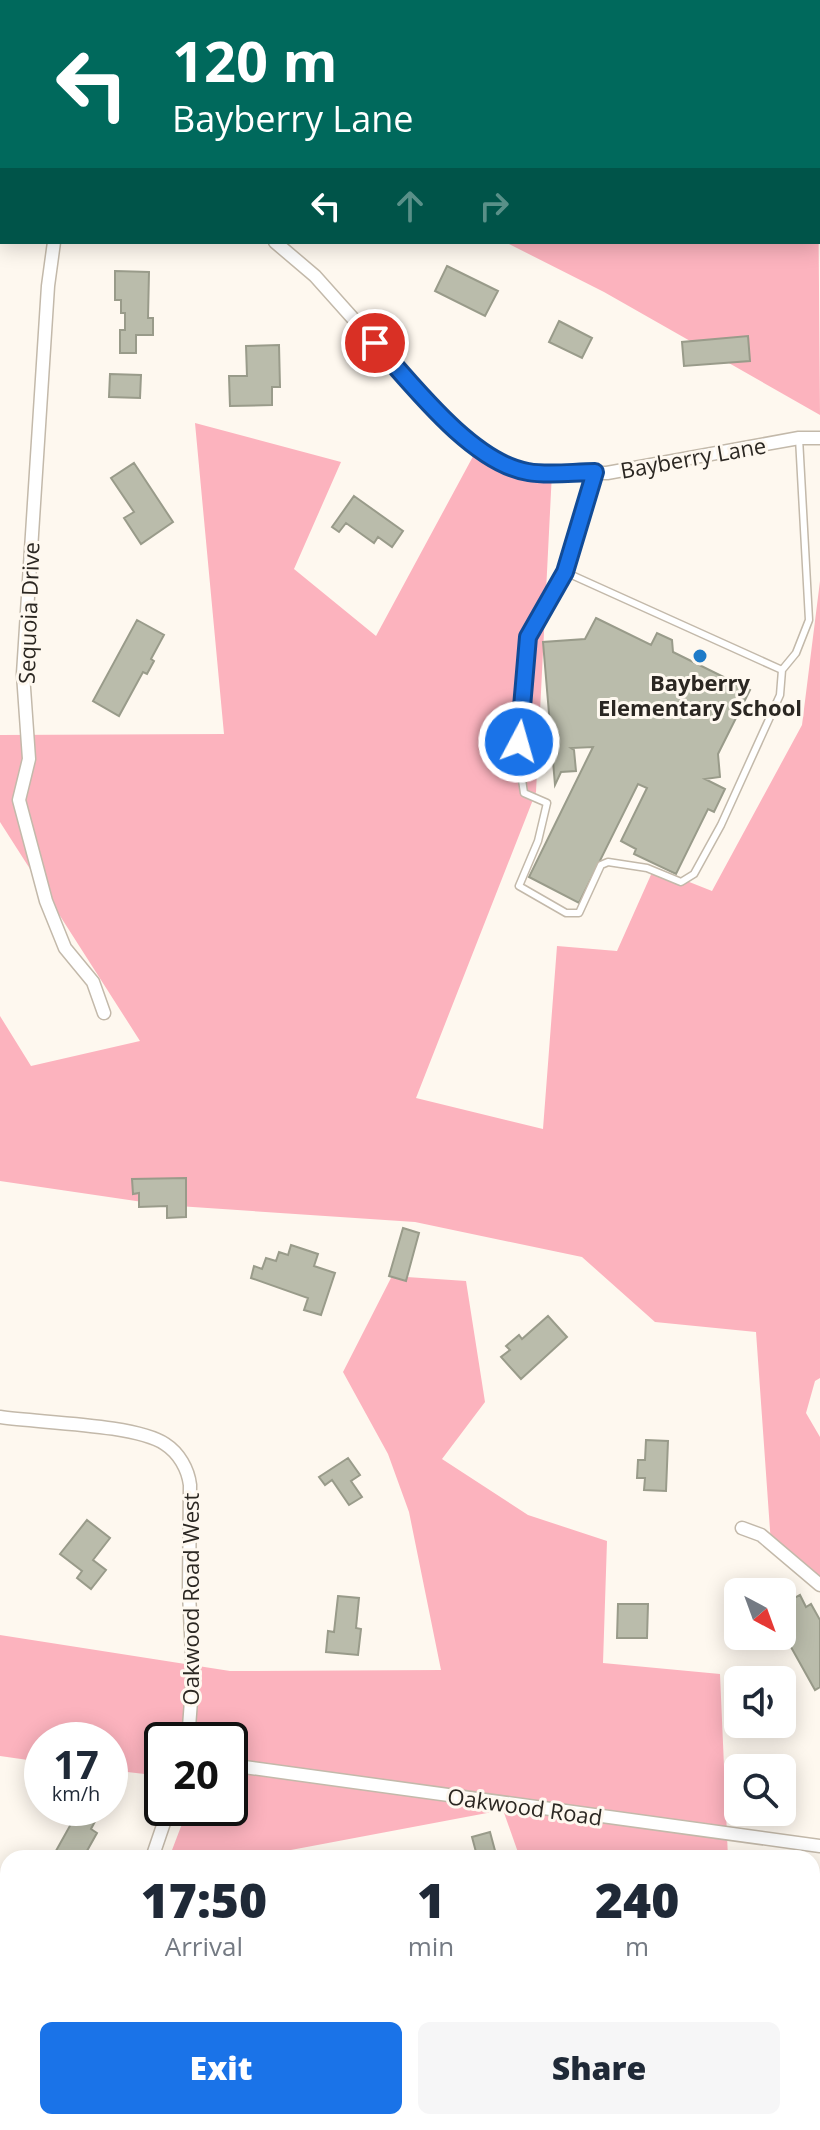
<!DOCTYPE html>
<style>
:root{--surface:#fff;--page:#f6f6f7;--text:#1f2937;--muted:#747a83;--accent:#1a73e8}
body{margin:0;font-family:"Open Sans",sans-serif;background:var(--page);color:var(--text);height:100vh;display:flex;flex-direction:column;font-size:30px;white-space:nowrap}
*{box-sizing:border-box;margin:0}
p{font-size:26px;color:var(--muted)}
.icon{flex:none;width:44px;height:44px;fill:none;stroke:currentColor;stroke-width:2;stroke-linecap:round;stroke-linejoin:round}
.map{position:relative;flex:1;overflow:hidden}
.panel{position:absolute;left:0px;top:1850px;width:820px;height:280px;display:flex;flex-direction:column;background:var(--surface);border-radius:24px 24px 0 0;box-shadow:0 4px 20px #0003}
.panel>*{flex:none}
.banner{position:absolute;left:0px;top:0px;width:820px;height:244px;box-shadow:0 4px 20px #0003;background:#00695c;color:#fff;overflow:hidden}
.needle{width:52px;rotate:139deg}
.controls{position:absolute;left:724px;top:1578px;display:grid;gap:16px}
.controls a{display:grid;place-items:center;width:72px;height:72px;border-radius:12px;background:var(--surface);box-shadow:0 4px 20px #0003;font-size:40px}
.speed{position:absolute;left:24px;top:1722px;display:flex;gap:16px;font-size:40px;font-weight:700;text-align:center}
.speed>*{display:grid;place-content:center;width:104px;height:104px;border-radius:50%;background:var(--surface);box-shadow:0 4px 20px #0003;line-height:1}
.speed small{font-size:20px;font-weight:400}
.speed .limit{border:4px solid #111;border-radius:12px;background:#fff;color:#111}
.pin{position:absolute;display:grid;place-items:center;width:68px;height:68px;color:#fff;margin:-34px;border:4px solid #fff;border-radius:50%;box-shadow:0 2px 8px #0007}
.me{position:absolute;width:88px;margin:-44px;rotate:6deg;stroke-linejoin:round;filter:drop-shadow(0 0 6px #0008)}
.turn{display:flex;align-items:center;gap:28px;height:168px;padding:0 40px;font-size:36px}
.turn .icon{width:104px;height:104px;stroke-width:2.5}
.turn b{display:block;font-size:56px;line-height:68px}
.lanes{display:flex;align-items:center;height:76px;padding:0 40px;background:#0003;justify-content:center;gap:40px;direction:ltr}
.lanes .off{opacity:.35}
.eta{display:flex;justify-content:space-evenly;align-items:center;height:136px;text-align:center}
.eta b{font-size:48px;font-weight:800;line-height:56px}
.button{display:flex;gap:16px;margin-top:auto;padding:16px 40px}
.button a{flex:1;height:92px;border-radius:12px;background:var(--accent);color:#fff;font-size:32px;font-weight:800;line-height:92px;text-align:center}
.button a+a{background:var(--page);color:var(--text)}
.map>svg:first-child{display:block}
.green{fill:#fcb3be}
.building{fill:#babcab;stroke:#999b8a;stroke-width:2}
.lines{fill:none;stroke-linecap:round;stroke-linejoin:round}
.lane-casing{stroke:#c3b9aa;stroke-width:9}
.street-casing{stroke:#c3b9aa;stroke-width:15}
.lane{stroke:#fff;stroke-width:6}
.street{stroke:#fff;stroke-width:12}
.route-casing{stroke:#114b97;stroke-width:20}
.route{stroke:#1a73e8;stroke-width:14}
.poi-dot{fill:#1f7bc8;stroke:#fef8ef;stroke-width:3}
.labels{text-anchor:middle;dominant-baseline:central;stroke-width:6;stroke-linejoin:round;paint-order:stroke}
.street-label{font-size:22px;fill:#2b2722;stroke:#fef8ef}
.poi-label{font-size:22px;font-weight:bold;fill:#2b2722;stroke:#fef8ef}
</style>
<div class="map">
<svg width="820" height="2130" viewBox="0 0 820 2130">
<rect width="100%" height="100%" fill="#fef8ef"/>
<path class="green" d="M 178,0 L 385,0 L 387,2 L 178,2 Z
M 818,159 L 820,415 L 604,292 L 505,242 L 818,242 Z
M 195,423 L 341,462 L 294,569 L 376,636 L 477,449 L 552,472 L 536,792 L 416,1098 L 543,1129 L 557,946 L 617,951 L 654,868 L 712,891 L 802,725 L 820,581 L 820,1378 L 815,1381 L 806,1413 L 820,1437 L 820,1580 L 771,1544 L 756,1332 L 655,1322 L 582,1257 L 415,1222 L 163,1205 L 0,1181 L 0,1016 L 31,1066 L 140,1041 L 0,822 L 0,735 L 224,734 Z
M 392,1276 L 466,1281 L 485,1402 L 442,1459 L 528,1515 L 607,1541 L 603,1663 L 720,1674 L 728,1858 L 520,1858 L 503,1810 L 275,1853 L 272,1858 L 169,1858 L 188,1808 L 230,1808 L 230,1740 L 162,1740 L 162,1776 L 110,1770 L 110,1740 L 42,1740 L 42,1762 L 0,1756 L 0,1635 L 230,1671 L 441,1670 L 409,1512 L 388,1454 L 343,1372 Z
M 0,1973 L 8,1974 L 8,2122 L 71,2122 L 77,2130 L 0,2130 Z"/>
<path class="building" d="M 578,0 L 616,0 L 618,2 L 580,2 Z
M 447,266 L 498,291 L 485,316 L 435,291 Z
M 115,271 L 149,272 L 148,318 L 153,318 L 153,335 L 136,335 L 136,353 L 120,353 L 120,330 L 125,330 L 125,313 L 121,313 L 121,300 L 115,300 Z
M 559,321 L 592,338 L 582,358 L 549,342 Z
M 748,336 L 750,361 L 684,366 L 682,342 Z
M 279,345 L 280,387 L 272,387 L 272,405 L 230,406 L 229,376 L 247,376 L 246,346 Z
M 110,374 L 141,375 L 140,398 L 109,397 Z
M 134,463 L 173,522 L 141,544 L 124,518 L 134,512 L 111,478 Z
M 354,496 L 403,531 L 392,547 L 378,537 L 374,543 L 346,523 L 339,532 L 332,527 Z
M 596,618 L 651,645 L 657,633 L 672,640 L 673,652 L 750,690 L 718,754 L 720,777 L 705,779 L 725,789 L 714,812 L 708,809 L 676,874 L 634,854 L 636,849 L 621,841 L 647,788 L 638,784 L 579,903 L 529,877 L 593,747 L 571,748 L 574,750 L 576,771 L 561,772 L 555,785 L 543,642 L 585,639 Z
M 137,620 L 164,635 L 151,659 L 154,661 L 147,674 L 143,672 L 119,716 L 93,701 Z
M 186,1178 L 186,1217 L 167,1218 L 167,1206 L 139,1207 L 139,1193 L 133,1194 L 132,1179 Z
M 403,1228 L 419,1233 L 406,1281 L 389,1276 Z
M 291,1245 L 318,1254 L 314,1266 L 335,1273 L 321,1315 L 304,1310 L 308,1298 L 251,1278 L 254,1266 L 262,1269 L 266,1258 L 276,1261 L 279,1252 L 288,1255 Z
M 548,1316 L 567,1337 L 521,1379 L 501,1357 L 510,1350 L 506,1346 L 519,1335 L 522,1339 Z
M 646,1440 L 668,1441 L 666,1491 L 644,1490 L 645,1478 L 637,1478 L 638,1460 L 645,1460 Z
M 348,1458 L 360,1475 L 351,1481 L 362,1497 L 349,1505 L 332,1480 L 325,1485 L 319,1477 Z
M 87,1520 L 110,1538 L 93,1560 L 106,1570 L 91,1589 L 77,1578 L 82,1571 L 60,1554 Z
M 800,1595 L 806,1607 L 811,1604 L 820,1620 L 820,1687 L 815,1690 L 782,1631 L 782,1605 Z
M 338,1596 L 359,1598 L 356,1628 L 361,1629 L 358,1655 L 326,1652 L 328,1631 L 334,1632 Z
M 618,1604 L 648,1604 L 647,1638 L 617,1638 Z
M 54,1808 L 88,1808 L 99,1814 L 91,1829 L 97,1833 L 83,1858 L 52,1858 L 71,1824 L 51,1813 Z
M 490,1832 L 497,1858 L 472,1858 L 471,1853 L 476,1852 L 472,1837 Z
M 812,1893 L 820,1895 L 820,1921 L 812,1919 Z
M 812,2030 L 820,2032 L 817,2081 L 812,2080 Z
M 373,2122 L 414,2122 L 407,2130 L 367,2130 Z
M 788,2122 L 810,2122 L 809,2125 L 820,2128 L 820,2130 L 804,2130 L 805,2127 Z"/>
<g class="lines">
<defs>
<path id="lane" d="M 595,473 L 565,572 L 528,637 L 519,742 L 519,760 L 524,793 L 547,803 L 538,841 L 519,886 L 566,913 L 579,913 L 601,865 L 608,862 L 647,868 L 681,882 L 694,874 L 721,825 L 780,695 L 782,670 L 796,653 L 809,620 L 799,438
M 565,572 L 782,670"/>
<path id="street" d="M 5,0 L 5,2
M 775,0 L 781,2
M 818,9 L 820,9
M 54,242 L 48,286 L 23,674 L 29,759 L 19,800 L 46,901 L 65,948 L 93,982 L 104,1013
M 275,242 L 315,276 L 432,407 L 462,435 L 496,460 L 513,468 L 529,473 L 607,473 L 799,438 L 820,438
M 0,1417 C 40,1423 135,1424 165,1444 C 179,1453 188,1469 190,1485 L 189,1593 L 193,1675 L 188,1740
M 742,1528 L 761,1535 L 820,1585
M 230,1765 L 820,1846
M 152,1858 L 169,1808
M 0,1952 L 8,1953"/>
</defs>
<use href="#lane" class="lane-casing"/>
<use href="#street" class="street-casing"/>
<use href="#lane" class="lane"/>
<use href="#street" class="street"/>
</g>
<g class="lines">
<defs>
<path id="route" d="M 375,343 C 411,383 472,463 528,472 C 549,476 574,472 595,472 L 565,572 L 528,637 L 519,742"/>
</defs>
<use href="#route" class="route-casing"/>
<use href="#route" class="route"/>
</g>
<circle class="poi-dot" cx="700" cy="656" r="8"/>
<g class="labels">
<g class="street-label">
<text transform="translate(693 457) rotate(-10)">Bayberry Lane</text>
<text transform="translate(28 613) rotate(-88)">Sequoia Drive</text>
<text transform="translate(190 1599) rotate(-90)">Oakwood Road West</text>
<text transform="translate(525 1806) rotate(8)">Oakwood Road</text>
</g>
<g class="poi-label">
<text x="700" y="682">Bayberry<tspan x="700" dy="25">Elementary School</tspan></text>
</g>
</g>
</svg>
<div class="controls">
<a><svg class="needle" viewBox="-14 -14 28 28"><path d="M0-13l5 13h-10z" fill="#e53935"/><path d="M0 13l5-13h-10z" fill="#747a83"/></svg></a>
<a><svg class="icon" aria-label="sound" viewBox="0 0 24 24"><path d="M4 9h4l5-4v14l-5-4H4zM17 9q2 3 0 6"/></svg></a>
<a><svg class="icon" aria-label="search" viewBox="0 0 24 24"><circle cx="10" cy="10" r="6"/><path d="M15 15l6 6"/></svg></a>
</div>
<div class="speed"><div>17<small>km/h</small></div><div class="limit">20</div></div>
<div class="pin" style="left:375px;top:343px;background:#d93025"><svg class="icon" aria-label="arrive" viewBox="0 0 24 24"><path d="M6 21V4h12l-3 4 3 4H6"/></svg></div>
<svg class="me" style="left:519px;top:742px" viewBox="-20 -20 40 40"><circle r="17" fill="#1a73e8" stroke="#fff" stroke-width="3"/><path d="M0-11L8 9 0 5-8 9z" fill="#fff"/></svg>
<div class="banner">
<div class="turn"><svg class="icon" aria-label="left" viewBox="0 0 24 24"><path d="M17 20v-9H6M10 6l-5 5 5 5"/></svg><div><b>120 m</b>Bayberry Lane</div></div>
<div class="lanes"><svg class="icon" aria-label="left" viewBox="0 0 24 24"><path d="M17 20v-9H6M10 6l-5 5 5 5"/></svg><svg class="icon off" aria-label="ahead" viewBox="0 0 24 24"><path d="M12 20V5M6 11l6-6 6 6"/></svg><svg class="icon off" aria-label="right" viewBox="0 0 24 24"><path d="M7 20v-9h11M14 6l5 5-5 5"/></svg></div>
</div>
<section class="panel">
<div class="eta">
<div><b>17:50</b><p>Arrival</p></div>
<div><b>1</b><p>min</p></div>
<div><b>240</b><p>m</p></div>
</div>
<div class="button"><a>Exit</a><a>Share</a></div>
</section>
</div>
